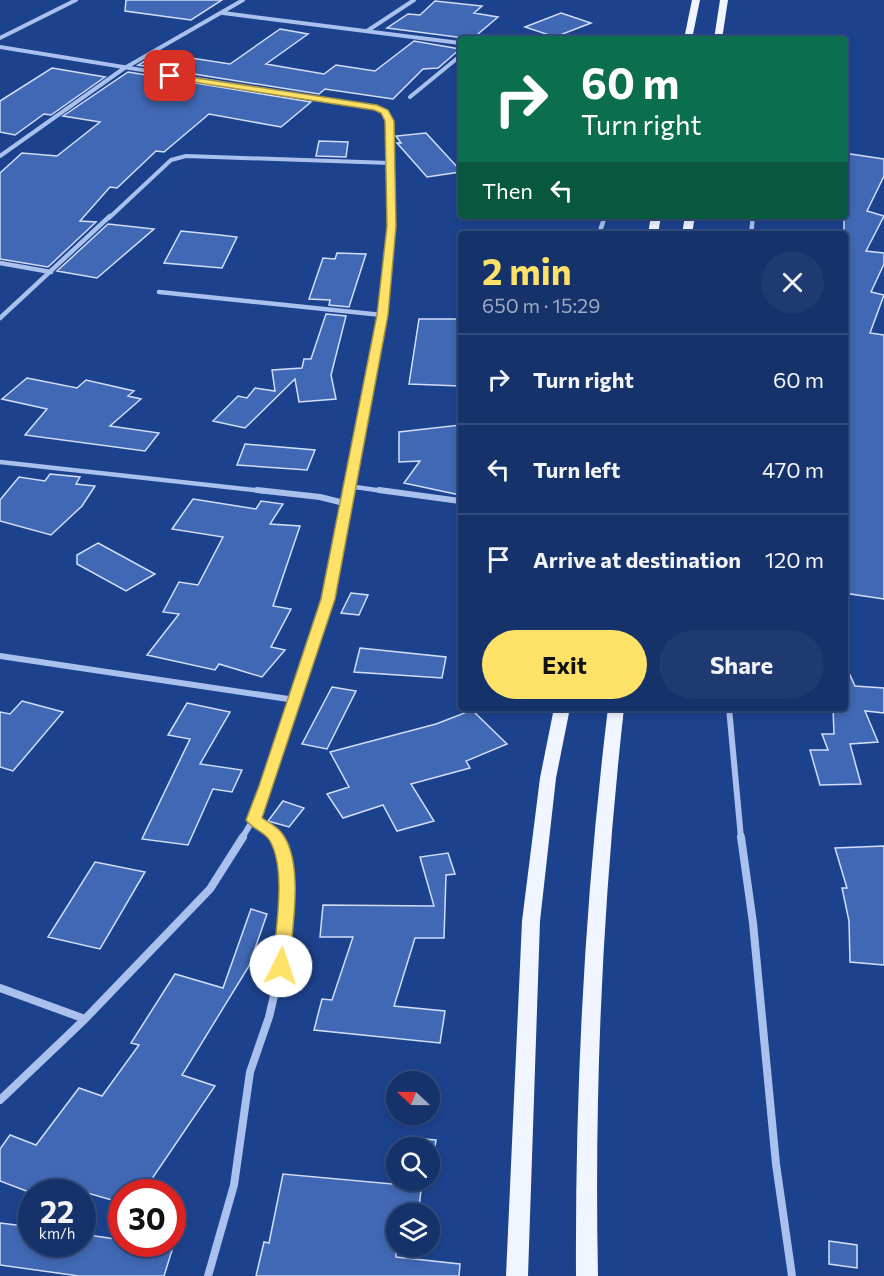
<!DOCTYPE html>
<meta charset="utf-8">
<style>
:root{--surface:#15326a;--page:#1e3a70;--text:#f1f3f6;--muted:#9daac1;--line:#344d7e;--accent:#fee268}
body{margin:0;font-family:Commissioner,sans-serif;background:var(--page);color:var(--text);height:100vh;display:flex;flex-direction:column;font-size:22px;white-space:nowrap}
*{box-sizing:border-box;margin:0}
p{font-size:20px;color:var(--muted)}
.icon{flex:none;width:33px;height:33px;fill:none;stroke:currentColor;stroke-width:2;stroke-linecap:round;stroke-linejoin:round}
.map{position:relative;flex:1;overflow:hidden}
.details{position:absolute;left:458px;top:231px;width:390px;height:480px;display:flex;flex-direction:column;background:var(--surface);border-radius:6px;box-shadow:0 3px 9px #0003,0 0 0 2px var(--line)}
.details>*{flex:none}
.banner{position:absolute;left:458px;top:36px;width:390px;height:183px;border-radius:6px;box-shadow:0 3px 9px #0003,0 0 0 2px var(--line);background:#0b6e4f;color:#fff;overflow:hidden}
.needle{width:39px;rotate:292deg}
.fabs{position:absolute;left:386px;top:1071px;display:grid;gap:12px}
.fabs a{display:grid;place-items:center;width:54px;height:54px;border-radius:50%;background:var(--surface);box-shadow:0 3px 9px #0003,0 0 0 2px var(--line);font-size:30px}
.speed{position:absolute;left:18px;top:1179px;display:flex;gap:12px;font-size:30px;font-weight:700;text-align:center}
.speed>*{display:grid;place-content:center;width:78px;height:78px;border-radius:50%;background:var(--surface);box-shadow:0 3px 9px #0003,0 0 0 2px var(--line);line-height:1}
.speed small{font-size:15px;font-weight:400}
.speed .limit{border:9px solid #d22;background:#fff;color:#111}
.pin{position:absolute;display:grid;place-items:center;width:51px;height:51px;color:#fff;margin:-26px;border-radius:12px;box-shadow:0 3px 9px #0006}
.me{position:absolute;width:66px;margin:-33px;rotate:4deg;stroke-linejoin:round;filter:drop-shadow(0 0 4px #0008)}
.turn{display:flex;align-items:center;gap:21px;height:126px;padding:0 24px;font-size:27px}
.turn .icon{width:78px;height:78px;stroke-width:2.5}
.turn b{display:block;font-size:42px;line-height:51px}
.then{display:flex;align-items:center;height:57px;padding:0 24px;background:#0003;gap:12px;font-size:22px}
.round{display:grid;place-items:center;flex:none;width:63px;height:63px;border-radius:32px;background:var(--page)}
.summary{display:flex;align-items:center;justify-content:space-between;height:102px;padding:0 24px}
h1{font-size:36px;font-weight:700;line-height:45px;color:var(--accent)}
.cta{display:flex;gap:12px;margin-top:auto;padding:12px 24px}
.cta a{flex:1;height:69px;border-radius:36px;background:var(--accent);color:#111;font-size:24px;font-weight:700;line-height:69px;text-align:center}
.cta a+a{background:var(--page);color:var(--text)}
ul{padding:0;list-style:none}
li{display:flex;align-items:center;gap:18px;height:90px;padding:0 24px;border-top:2px solid var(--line)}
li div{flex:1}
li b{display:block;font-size:22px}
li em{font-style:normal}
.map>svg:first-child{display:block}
.building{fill:#4068b4;stroke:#d0defa;stroke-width:1.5}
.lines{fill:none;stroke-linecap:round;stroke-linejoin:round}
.minor-far3{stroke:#aac1ed;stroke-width:4}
.minor-far2{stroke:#aac1ed;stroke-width:4.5}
.minor-far1{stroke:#aac1ed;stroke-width:6}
.minor{stroke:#aac1ed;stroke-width:8}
.primary{fill:#f0f5ff;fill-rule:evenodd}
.route{fill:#fee268;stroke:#a59344;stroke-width:1.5}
</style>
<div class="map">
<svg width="884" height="1276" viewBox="0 0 884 1276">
<rect width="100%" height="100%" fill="#1c428e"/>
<path class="building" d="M 126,0 L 222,0 L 191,20 L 125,11 Z
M 435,1 L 482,6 L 474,13 L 498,17 L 472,39 L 387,28 L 408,14 L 420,15 Z
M 561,13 L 591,23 L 555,37 L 525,27 Z
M 280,29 L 308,34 L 266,64 L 324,74 L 336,65 L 375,71 L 414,41 L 460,49 L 438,68 L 423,69 L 393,99 L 325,89 L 319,94 L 138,65 L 159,53 L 230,64 Z
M 52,68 L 105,77 L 51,115 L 44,114 L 15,135 L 0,132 L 0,101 Z
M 128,72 L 311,102 L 281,127 L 209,114 L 164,152 L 156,151 L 117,188 L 110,187 L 80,221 L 96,222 L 48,267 L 0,259 L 0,173 L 22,153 L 57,156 L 100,122 L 63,116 Z
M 426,133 L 460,170 L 460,172 L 427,177 L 397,143 L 401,143 L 396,136 Z
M 319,141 L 348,142 L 346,157 L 316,156 Z
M 844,153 L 884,159 L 884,176 L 867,211 L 884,216 L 866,251 L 884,253 L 884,264 L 871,292 L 884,295 L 870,333 L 884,335 L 884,599 L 844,593 Z
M 108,224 L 154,229 L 97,278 L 57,271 Z
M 181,231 L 220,235 L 237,237 L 222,268 L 164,263 Z
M 337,253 L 366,254 L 349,307 L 329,305 L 330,300 L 309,299 L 323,258 L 335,259 Z
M 326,314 L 346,316 L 331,375 L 336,399 L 299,402 L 295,379 L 245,428 L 213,421 L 238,396 L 247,398 L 255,388 L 275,391 L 272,370 L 302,368 L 304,359 L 311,359 Z
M 419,319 L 460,319 L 460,386 L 409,384 Z
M 27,378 L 77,388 L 86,380 L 134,391 L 128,396 L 141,399 L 110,426 L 159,433 L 145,451 L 25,435 L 47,409 L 2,399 Z
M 460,425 L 460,495 L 404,483 L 420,461 L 399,462 L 399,432 Z
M 245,444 L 315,450 L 307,470 L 237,465 Z
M 50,474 L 80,477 L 76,484 L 95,486 L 82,506 L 51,535 L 0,521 L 0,500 L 19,477 L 45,481 Z
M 193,499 L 256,509 L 261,501 L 283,504 L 270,524 L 300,526 L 273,606 L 291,609 L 271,647 L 285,650 L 262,677 L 219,664 L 215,670 L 147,655 L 179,614 L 163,612 L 179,582 L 198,585 L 223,537 L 172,529 Z
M 98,543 L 155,574 L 126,591 L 77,564 L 77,555 Z
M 351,593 L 368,595 L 359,615 L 341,613 Z
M 360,648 L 446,657 L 442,678 L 354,672 Z
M 844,662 L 855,686 L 884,688 L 884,713 L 865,711 L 878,742 L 850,744 L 861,784 L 820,785 L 810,750 L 828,750 L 822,734 L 834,734 L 833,708 L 844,708 Z
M 332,687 L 356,691 L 327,749 L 302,744 Z
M 22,701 L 63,712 L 13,771 L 0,767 L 0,712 L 10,714 Z
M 187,703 L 230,712 L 200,764 L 242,770 L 232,792 L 213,789 L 188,845 L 142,839 L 190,739 L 168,735 Z
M 472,710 L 507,744 L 466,761 L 470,768 L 411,784 L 434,821 L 397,831 L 383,805 L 343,818 L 327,794 L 349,787 L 330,752 L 436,724 Z
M 283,801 L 304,808 L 289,827 L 268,821 Z
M 884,846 L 884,965 L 850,962 L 849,921 L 842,888 L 847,888 L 835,848 Z
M 448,853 L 455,874 L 446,875 L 444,938 L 415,938 L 394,1006 L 445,1011 L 440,1043 L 314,1030 L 322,999 L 332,1000 L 353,937 L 320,937 L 323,905 L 434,906 L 420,857 Z
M 95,862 L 145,872 L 100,949 L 48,937 Z
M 251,909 L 267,914 L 249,966 L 182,1075 L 215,1086 L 143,1192 L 122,1192 L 122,1203 L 74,1189 L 71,1192 L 29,1192 L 0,1181 L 0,1149 L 10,1135 L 36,1145 L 79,1088 L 102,1096 L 139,1045 L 131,1043 L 175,974 L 223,988 Z
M 412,1138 L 436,1140 L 429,1184 L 422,1183 L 418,1214 L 396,1214 L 396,1257 L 460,1264 L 459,1276 L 256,1276 L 264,1242 L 269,1243 L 283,1174 L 403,1185 L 404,1180 L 429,1180 L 429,1148 L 410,1148 Z
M 0,1223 L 32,1227 L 32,1244 L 82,1244 L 82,1234 L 122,1240 L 122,1244 L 173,1247 L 164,1276 L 79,1276 L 0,1265 Z
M 829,1241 L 857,1245 L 857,1268 L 829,1264 Z"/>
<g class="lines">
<path class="minor-far3" d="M 223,13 L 460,43
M 367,31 L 414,0
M 0,38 L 76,0
M 0,47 L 377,108 L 385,112 L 389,121 L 391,218
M 410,97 L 460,56
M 0,156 L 123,69 L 243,0
M 109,218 L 171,160 L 186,156 L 390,163"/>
<path class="minor-far2" d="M 599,234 L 605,216
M 751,234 L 753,216
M 0,263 L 51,272
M 159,292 L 382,315
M 0,318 L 110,216
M 0,462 L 271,492
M 348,486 L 390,492
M 348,492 L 382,315 L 391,216"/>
<path class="minor-far1" d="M 257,490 L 320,497 L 344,503
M 379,490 L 460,501
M 0,656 L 295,700
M 729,708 L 741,838
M 253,820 L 277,838
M 242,838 L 253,820 L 267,786 L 328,599 L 349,490"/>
<path class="minor" d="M 741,837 L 753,923 L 776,1164 L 792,1276
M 0,988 L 85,1019
M 0,1100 L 85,1019 L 210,889 L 243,837
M 208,1276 L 234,1185 L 250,1072 L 269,1017 L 281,966 L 286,893 L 284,854 L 276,837"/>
<path class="primary" d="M 692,0 L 700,0 L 692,39 L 684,39 Z
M 720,0 L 728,0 L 722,39 L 714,39 Z
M 651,216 L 661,216 L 658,234 L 648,234 Z
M 685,216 L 695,216 L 692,234 L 682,234 Z
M 554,708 L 570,708 L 556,778 L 540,921 L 528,1276 L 506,1276 L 522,921 L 540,778 Z
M 608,708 L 624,708 C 603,897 594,1086 598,1276 L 576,1276 C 575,1086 585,897 608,708 Z"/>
</g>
<path class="route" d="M 170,74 L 377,105 L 388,110 L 394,121 L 396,226 L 388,315 L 335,599 L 262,818 C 268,822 276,826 281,832 C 305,861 292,930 289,966 L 281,972 L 273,966 C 275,931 287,871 270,841 C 265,832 252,829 246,820 L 259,786 L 321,599 L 377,315 L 387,226 L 385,121 L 381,113 L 374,110 L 167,78 Z"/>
</svg>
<div class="fabs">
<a><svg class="needle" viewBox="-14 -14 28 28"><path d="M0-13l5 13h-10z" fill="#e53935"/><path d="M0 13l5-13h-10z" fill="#9daac1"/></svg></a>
<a><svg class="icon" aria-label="search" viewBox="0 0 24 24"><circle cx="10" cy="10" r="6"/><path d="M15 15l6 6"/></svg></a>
<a><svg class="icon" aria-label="layers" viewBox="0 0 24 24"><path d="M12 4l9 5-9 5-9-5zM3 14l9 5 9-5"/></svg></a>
</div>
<div class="speed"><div>22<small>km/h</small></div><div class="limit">30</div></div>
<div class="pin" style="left:170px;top:76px;background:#d93025"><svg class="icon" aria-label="arrive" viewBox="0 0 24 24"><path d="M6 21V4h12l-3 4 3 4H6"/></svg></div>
<svg class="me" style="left:281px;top:966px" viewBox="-20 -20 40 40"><circle r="19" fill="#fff"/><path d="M0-13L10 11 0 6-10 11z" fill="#fee268"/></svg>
<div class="banner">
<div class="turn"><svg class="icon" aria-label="right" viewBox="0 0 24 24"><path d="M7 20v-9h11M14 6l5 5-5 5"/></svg><div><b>60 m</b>Turn right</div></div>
<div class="then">Then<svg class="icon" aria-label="left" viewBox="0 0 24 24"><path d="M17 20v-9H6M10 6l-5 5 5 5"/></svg></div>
</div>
<section class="details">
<div class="summary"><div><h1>2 min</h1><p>650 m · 15:29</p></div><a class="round"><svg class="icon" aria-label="close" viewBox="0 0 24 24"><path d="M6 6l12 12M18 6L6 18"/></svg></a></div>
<ul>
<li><svg class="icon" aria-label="right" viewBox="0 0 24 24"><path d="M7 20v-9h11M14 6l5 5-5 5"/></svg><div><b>Turn right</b></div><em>60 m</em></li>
<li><svg class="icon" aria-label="left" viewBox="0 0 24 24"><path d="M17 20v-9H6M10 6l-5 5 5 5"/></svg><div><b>Turn left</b></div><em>470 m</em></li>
<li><svg class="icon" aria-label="arrive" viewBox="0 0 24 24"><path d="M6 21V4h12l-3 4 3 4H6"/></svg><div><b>Arrive at destination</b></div><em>120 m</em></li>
</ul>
<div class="cta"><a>Exit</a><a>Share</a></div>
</section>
</div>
